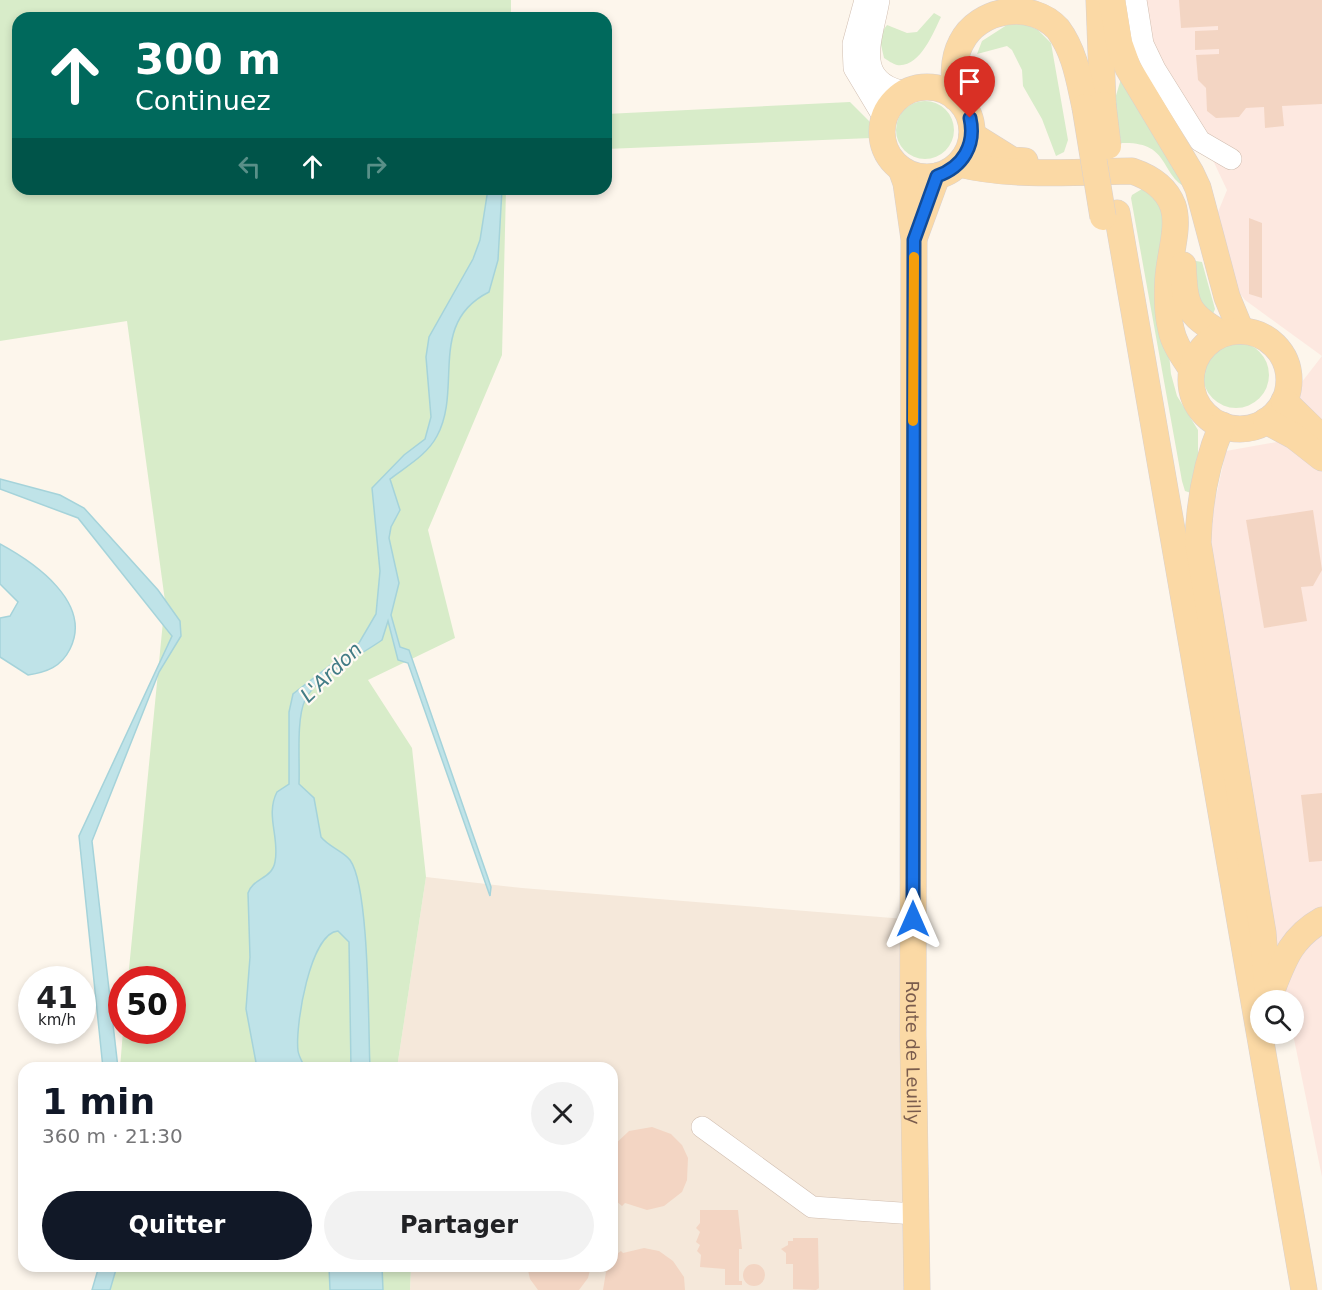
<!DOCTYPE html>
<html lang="fr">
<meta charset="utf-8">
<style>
:root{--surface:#fff;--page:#f2f2f2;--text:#202124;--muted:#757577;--accent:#111827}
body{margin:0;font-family:"DejaVu Sans",sans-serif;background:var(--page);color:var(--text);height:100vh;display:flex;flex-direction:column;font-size:22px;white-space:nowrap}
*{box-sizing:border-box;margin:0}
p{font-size:20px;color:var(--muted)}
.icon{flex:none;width:33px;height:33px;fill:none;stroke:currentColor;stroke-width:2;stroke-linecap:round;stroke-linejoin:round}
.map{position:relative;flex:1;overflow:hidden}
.side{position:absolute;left:18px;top:1062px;width:600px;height:210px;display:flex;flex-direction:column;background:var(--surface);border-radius:18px;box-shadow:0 3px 9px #0003}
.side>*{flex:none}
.guide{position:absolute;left:12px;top:12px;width:600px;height:183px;border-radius:18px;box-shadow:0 3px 9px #0003;background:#00695c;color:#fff;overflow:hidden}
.buttons{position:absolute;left:1250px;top:990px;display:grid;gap:12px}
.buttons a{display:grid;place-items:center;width:54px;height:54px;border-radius:50%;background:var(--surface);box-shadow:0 3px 9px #0003;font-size:30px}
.speed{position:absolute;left:18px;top:966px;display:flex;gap:12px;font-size:30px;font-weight:700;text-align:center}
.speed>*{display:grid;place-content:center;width:78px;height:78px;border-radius:50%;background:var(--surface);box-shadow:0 3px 9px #0003;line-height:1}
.speed small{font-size:15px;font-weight:400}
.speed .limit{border:9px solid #d22;background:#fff;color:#111}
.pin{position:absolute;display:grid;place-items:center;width:51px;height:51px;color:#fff;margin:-62px -26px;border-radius:50% 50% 50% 0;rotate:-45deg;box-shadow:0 0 6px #0007}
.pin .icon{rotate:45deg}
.me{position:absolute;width:66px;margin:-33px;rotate:0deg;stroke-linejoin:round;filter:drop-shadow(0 0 4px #0008)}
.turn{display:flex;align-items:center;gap:21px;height:126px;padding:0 24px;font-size:27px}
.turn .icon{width:78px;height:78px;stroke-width:2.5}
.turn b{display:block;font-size:42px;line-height:51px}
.lanes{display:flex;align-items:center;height:57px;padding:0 24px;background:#0003;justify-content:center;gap:30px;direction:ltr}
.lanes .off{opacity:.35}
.round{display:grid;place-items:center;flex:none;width:63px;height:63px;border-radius:32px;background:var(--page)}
.head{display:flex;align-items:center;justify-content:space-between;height:102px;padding:0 24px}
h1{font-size:36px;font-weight:600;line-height:45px;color:var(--accent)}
.button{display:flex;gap:12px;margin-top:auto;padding:12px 24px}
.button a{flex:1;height:69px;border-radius:36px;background:var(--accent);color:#fff;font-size:24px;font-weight:600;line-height:69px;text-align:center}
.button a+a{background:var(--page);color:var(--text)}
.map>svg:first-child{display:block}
.residential{fill:#f5e8da}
.commercial{fill:#fde8e0}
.green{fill:#d8ecc9}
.water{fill:#bfe3e8;stroke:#a5d3da;stroke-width:1.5}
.building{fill:#f3d5c3}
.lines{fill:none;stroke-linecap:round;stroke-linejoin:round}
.minor-casing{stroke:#d1beb0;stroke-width:22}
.major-casing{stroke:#dad1cd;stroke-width:27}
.minor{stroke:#fff;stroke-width:21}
.major{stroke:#fbd9a5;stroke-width:26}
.major-bridge-casing{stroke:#dad1cd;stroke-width:27;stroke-linecap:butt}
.major-bridge{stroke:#fbd9a5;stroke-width:26}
.route-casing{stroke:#114b97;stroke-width:15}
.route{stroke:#1a73e8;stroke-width:10}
.slow{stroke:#f59e0b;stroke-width:10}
.labels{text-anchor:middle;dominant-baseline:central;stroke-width:4.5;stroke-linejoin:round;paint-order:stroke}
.street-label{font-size:18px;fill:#7a5c4d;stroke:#fffaf3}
.water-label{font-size:20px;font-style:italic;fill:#437c86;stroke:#fffaf3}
</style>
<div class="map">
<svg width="1322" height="1290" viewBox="0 0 1322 1290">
<rect width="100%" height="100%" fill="#fdf6ec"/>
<path class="residential" d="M 426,877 L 522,888 L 905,919 L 919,1290 L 410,1290 L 411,1266 L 612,1266 L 612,1068 L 397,1068 Z"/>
<path class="commercial" d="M 1145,0 L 1322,0 L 1322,1177 L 1293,1034 L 1293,1000 L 1286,1000 L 1276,952 L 1205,547 L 1226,451 L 1288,440 L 1301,408 L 1298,387 L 1322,356 L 1245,300 L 1232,284 L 1218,212 L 1227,190 L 1202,137 L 1152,49 Z"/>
<path class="green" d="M 0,0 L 511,0 L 511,18 L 18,18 L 18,189 L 506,189 L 502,355 L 428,530 L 455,638 L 368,680 L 412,748 L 426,877 L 397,1068 L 120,1068 L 123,1031 L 172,1030 L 172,980 L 128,979 L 165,601 L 127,321 L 0,341 Z
M 934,13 L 941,17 C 933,33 920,68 897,65 C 893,64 887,60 884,58 L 879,36 L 887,25 L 907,33 L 917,32 Z
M 1010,23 L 1022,23 L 1038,30 L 1051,43 L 1068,140 L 1064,152 L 1056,156 L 1042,119 L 1023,86 L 1022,70 L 1012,50 L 1007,46 L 977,54 L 982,41 Z
M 1121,79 L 1187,188 C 1159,174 1171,141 1121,143 L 1114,102 Z
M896 130a29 29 0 1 1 58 0a29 29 0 1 1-58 0Z
M 850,102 L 870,122 L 871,138 L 606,149 L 606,114 Z
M 1142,189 L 1153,191 L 1167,214 L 1159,252 L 1171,374 L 1177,396 L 1198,430 L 1198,456 L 1191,493 L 1185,491 L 1182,481 L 1131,198 L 1132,195 Z
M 1196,261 L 1202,262 L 1215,309 L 1211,319 L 1202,314 L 1190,268 Z
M1203 375a33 33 0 1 1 66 0a33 33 0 1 1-66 0Z
M 103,1266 L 411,1266 L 410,1290 L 101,1290 Z"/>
<path class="water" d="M 488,189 L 502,189 L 498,260 L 489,292 C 427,323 463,388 437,436 C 427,455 407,466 390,479 L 400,510 L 391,527 L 389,538 L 399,583 L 391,615 L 400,647 L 409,650 L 488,878 L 491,887 L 490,896 L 408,663 L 398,660 L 388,621 L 382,640 C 360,656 317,675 305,700 C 296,720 300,761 299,784 L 314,798 L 321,837 C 329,847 343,851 350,860 C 370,888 368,1028 370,1068 L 351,1068 L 349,942 L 338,931 C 310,933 295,1026 298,1051 C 299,1057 303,1063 305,1068 L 257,1068 L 246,1009 L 250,957 L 248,893 C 253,878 272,879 275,862 C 280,838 265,815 277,792 L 289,784 L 289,712 L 293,694 L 359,643 L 376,614 L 380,571 L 372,488 L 404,455 L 425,439 L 431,417 L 426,357 L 429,337 L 473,259 L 480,240 Z
M 0,479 L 60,495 L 84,508 L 158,590 L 180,621 L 181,636 L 159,672 L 92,841 L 118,1068 L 103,1068 L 79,836 L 172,636 L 78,518 L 0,489 Z
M 0,544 C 35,563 93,603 70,649 C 61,667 47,672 28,675 L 0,657 L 0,618 L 10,616 L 18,602 L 0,584 Z
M 99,1266 L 117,1266 L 110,1290 L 92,1290 Z
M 329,1266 L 382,1266 L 383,1290 L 330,1290 Z"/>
<path class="building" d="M 1179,0 L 1322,0 L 1322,104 L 1282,106 L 1284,126 L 1265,128 L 1264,107 L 1246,108 L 1239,117 L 1216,118 L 1207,111 L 1206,88 L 1198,80 L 1196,55 L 1219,54 L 1219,49 L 1195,50 L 1195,31 L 1218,30 L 1218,26 L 1181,28 Z
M 1249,218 L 1262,223 L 1262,298 L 1249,294 Z
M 1313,510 L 1322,570 L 1313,586 L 1301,587 L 1307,621 L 1264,628 L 1246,520 Z
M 1322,793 L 1322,861 L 1309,862 L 1301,795 Z
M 652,1127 L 671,1134 L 682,1145 L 688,1158 L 687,1180 L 682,1192 L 664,1206 L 647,1210 L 625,1203 L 622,1206 L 616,1201 L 618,1198 L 612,1190 L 612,1147 L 629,1131 Z
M 700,1210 L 738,1210 L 742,1249 L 739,1249 L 739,1281 L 742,1281 L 742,1285 L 725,1285 L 725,1269 L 700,1267 L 701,1255 L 697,1251 L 700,1245 L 696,1242 L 700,1232 L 696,1228 L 700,1223 Z
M 793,1238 L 818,1238 L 819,1288 L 816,1290 L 793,1289 L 793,1264 L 786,1264 L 786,1253 L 781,1249 L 788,1245 L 788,1241 L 793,1241 Z
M 644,1248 L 659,1251 L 673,1261 L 684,1277 L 685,1290 L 603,1290 L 606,1272 L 616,1259 L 614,1256 L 621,1251 L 623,1253 Z
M743 1275a11 11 0 1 1 22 0a11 11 0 1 1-22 0Z
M 527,1266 L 591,1266 L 588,1278 L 579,1290 L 538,1290 L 530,1279 Z"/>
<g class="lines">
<defs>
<path id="minor" d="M 865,0 L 853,44 L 854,68 L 884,118
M 879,0 C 873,37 851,82 906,92
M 1136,0 L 1143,44 L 1155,69 L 1200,141 L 1231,159
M 702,1127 L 812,1207 L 915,1214"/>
<g id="major">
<path d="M 1099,0 L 1103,105"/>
<path d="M 1112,0 L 1119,43 L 1128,68 L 1191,173 L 1198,188 L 1227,297 L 1241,331"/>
<circle cx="927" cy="132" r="45"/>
<path d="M 956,98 C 954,80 952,60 961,43 C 978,8 1032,0 1058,29 C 1075,52 1079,80 1085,107"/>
<path d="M 972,135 L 1012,160 L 1025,161"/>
<path d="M 959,164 C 1012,177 1077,172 1132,171 C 1150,177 1166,187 1173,206 C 1180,227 1169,257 1168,279 C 1167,295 1167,313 1171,329 C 1174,345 1184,357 1192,370"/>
<path id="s1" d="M 901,169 L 906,183 L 914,239 L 913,1036 L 917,1290"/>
<path d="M 1117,213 L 1304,1290"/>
<path d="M 915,236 L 937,176"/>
<path d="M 1183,265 C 1185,305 1186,314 1222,334"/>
<circle cx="1240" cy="380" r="49"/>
<path d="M 1284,401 L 1322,438"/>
<path d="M 1266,421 L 1294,436 L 1322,458"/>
<path d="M 1222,425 C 1206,463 1199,502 1198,543 L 1263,933 L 1268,1000"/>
<path d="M 1270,995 C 1283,962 1290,938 1322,920"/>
</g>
</defs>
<use href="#minor" class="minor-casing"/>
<use href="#major" class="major-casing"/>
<use href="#minor" class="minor"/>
<use href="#major" class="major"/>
<defs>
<path id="major-bridge" d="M 1103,105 L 1108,146
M 1085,107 L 1103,217"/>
</defs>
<use href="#major-bridge" class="major-bridge-casing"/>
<use href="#major-bridge" class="major-bridge"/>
</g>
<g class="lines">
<defs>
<path id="route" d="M 913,919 L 914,240 L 937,176 C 963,167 976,145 970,118"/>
</defs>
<use href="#route" class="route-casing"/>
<use href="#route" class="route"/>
<path class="slow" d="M 913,421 L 914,257"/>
</g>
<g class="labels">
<g class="street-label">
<text stroke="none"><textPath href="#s1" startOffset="885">Route de Leuilly</textPath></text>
</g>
<g class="water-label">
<text transform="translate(331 672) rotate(-44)">L'Ardon</text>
</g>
</g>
</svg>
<div class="buttons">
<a><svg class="icon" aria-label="search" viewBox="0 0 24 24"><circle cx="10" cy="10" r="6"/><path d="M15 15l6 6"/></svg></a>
</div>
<div class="speed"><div>41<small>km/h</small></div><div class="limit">50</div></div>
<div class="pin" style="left:970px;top:118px;background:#d93025"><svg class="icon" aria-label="arrive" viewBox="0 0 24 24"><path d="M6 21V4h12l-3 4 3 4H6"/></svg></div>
<svg class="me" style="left:913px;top:919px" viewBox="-20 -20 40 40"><path d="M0-17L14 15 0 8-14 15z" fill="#1a73e8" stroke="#fff" stroke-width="4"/></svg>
<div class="guide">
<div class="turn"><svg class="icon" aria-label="ahead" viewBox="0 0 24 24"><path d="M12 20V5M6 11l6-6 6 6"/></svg><div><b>300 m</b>Continuez</div></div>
<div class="lanes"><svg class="icon off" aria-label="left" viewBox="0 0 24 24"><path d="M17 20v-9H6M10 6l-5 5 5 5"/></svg><svg class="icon" aria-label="ahead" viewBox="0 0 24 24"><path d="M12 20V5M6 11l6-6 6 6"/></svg><svg class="icon off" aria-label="right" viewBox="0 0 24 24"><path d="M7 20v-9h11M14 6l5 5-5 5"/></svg></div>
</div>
<section class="side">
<div class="head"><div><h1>1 min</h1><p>360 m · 21:30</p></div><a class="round"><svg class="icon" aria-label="close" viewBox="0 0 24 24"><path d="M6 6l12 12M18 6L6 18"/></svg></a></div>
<div class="button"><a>Quitter</a><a>Partager</a></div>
</section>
</div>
